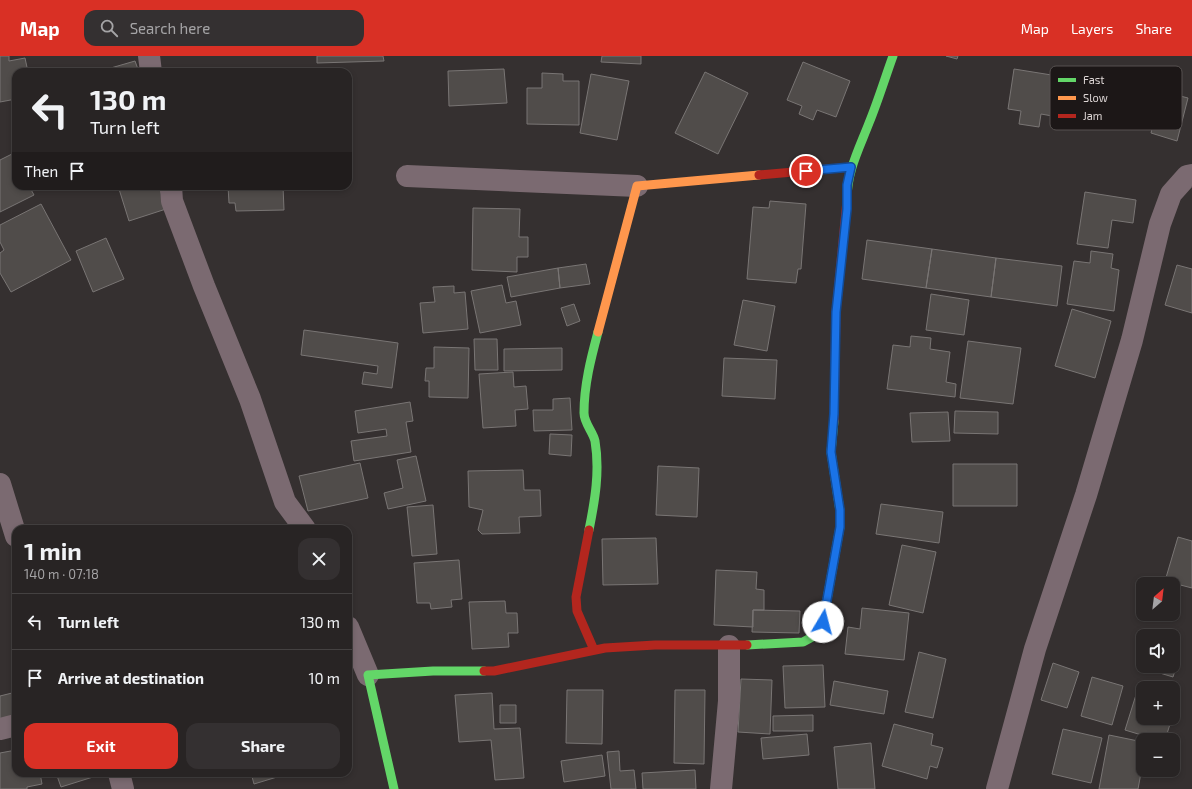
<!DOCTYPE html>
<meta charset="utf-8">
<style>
:root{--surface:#282424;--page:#343031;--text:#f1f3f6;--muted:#a5a4a6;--line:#444141;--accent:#d93025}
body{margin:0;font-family:"Exo 2",sans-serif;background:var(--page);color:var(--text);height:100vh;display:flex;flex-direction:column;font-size:15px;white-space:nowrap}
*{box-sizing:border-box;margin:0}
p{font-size:13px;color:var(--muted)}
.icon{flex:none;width:22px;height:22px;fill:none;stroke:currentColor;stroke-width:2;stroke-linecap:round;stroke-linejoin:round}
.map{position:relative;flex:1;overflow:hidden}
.sheet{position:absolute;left:12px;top:469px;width:340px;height:252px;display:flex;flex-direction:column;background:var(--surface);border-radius:12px;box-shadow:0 2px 6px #0003,0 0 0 1px var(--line)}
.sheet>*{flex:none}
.hud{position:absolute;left:12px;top:12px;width:340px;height:122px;border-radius:12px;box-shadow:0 2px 6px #0003,0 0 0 1px var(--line);background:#282424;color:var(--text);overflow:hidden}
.needle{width:26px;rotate:28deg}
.fabs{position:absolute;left:1136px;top:521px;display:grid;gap:8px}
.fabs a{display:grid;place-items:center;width:44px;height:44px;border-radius:8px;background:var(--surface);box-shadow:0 2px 6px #0003,0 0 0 1px var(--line);font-size:20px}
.pin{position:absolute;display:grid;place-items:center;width:34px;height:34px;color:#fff;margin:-17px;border:2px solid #fff;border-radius:50%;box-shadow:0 1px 4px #0007}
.me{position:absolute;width:44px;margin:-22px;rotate:8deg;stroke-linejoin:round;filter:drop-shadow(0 0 3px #0008)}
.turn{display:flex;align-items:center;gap:14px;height:84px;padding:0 12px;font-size:18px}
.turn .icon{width:52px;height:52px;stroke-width:2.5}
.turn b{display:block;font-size:28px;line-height:34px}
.then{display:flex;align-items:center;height:38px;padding:0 12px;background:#0003;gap:8px;font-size:15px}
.round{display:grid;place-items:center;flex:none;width:42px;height:42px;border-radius:12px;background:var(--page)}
.summary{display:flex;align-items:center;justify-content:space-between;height:68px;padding:0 12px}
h1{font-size:24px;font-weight:700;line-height:30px}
.cta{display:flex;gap:8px;margin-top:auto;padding:8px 12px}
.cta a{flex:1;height:46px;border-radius:12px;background:var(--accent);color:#fff;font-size:16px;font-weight:700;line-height:46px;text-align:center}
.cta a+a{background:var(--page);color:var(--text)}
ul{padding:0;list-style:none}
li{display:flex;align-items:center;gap:12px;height:56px;padding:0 12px;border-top:1px solid var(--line)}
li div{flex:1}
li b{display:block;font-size:15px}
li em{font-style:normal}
header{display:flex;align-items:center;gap:24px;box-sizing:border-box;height:56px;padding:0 20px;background:var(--accent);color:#fff}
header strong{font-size:19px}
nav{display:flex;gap:22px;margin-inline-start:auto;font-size:14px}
.search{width:280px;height:36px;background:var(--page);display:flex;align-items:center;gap:10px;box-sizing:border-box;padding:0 14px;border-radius:12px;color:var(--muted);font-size:15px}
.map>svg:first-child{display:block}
.building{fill:#504c4a;stroke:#797574}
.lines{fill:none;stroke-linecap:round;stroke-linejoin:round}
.street{stroke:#7b6a71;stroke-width:22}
.fast{stroke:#63d668;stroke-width:9}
.slow{stroke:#ff974d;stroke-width:9}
.jam{stroke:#b3261e;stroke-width:9}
.route-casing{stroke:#114b97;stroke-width:10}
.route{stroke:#1a73e8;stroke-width:7}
.key{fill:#1c1717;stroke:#565150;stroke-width:1}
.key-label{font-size:11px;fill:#ded7d6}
</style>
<header>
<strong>Map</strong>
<div class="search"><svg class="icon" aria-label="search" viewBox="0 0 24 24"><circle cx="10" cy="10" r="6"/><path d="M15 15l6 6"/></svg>Search here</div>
<nav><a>Map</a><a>Layers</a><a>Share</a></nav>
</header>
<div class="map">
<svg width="1192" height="733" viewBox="0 0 1192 733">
<rect width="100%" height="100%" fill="#353030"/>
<path class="building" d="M 0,0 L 9,0 L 9,5 L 25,2 L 28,16 L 16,16 L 16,43 L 0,46 Z
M 317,0 L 383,0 L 384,5 L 317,7 Z
M 602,0 L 641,0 L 641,8 L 601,6 Z
M 946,0 L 958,0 L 957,3 Z
M 135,5 L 139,16 L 97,16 Z
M 803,6 L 850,25 L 836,61 L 817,54 L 813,64 L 799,58 L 802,50 L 787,44 Z
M 504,13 L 507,47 L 449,50 L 448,15 Z
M 1014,13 L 1064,21 L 1058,61 L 1041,58 L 1039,71 L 1019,68 L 1021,55 L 1008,53 Z
M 705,16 L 748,37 L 718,98 L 675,77 Z
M 542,17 L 563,18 L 563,25 L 579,25 L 579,69 L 527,68 L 527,32 L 542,32 Z
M 591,18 L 629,25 L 617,84 L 580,77 Z
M 1161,35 L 1188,42 L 1177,85 L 1151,77 Z
M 16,96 L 16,130 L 29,130 L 34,139 L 0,156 L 0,104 Z
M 129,130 L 159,130 L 166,153 L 129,165 L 119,133 Z
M 228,130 L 283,130 L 284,154 L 236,155 L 235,147 L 229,147 Z
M 1085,136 L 1136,144 L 1133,167 L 1112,164 L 1108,192 L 1077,188 Z
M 770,145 L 806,148 L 801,213 L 798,213 L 796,227 L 747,223 L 753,151 L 769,152 Z
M 41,148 L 71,204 L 11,236 L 0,217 L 0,197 L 4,194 L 0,186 L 0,169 Z
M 473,152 L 520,153 L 519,181 L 528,181 L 528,201 L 517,201 L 517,216 L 472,214 Z
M 106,182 L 124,223 L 93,236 L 76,195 Z
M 867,184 L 932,193 L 926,232 L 862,223 Z
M 932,193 L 996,202 L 991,241 L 926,232 Z
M 1091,195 L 1113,198 L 1111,212 L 1119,214 L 1114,255 L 1067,248 L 1074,205 L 1090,207 Z
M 996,202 L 1062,210 L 1057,250 L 991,241 Z
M 586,208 L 590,228 L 560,232 L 558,212 Z
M 1177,209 L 1192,213 L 1192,257 L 1165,249 Z
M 558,212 L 560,232 L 511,241 L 507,221 Z
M 502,229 L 506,247 L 516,245 L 521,269 L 480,277 L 471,235 Z
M 454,230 L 454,237 L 465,236 L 468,273 L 423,277 L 420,247 L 435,246 L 433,231 Z
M 931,238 L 969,244 L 964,279 L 926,274 Z
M 743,244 L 775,250 L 767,295 L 734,289 Z
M 574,248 L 580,265 L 567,270 L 561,252 Z
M 1072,253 L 1111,265 L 1095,322 L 1055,310 Z
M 304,274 L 398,287 L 392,332 L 362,328 L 364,316 L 377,318 L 378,310 L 301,299 Z
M 911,280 L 931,282 L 930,293 L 950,296 L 946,326 L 956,328 L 955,341 L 887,333 L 893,289 L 910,291 Z
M 474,283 L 497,283 L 498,314 L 475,314 Z
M 968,285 L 1021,292 L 1013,348 L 960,342 Z
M 434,291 L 469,292 L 468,342 L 429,341 L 429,325 L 425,325 L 426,312 L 434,312 Z
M 562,292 L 562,314 L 504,315 L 504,293 Z
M 724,302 L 777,304 L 775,343 L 722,340 Z
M 513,316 L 514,331 L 526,330 L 528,353 L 515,354 L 516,370 L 483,372 L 479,318 Z
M 570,342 L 572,374 L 534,375 L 533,354 L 553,354 L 553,343 Z
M 410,346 L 413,365 L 406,366 L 411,396 L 354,405 L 351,385 L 387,380 L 386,373 L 358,377 L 355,355 Z
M 955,355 L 998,356 L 998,378 L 954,377 Z
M 948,356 L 950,385 L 912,386 L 910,357 Z
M 550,378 L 572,379 L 571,400 L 549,398 Z
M 416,400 L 426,445 L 388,453 L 384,437 L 403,432 L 397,404 Z
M 360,407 L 368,442 L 308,455 L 299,420 Z
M 953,408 L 1017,408 L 1017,450 L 953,450 Z
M 658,410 L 699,412 L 697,461 L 656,459 Z
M 523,414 L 524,434 L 540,434 L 541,460 L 519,461 L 520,477 L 482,478 L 478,474 L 483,454 L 469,451 L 468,415 Z
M 881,448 L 943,456 L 939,487 L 876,478 Z
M 433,449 L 437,498 L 412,500 L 407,451 Z
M 1178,481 L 1192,485 L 1192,532 L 1165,525 Z
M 656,482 L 658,528 L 603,529 L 602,483 Z
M 902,489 L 936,496 L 923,557 L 889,549 Z
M 459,504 L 462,543 L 451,544 L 452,551 L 431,553 L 430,547 L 417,547 L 414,507 Z
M 716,514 L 757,516 L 756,533 L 764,534 L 764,554 L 753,554 L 753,571 L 714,569 Z
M 505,545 L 506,557 L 517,557 L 518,577 L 508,577 L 509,591 L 472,593 L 469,546 Z
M 862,552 L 909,557 L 904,604 L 845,598 L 848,571 L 860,573 Z
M 753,554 L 800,555 L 799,577 L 752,576 Z
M 919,596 L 946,603 L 933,662 L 905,656 Z
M 1053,607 L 1079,616 L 1067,652 L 1041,644 Z
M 1173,607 L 1177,608 L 1173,621 L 1150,614 L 1151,610 L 1173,610 Z
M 823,609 L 825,651 L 785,652 L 783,610 Z
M 1092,621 L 1123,630 L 1112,669 L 1081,660 Z
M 741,623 L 772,624 L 770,678 L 738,676 Z
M 834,625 L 888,635 L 884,658 L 830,649 Z
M 1140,626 L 1162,632 L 1143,632 L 1143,662 L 1172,662 L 1165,684 L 1158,684 L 1125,674 Z
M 567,634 L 603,634 L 602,688 L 566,687 Z
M 675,634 L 705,634 L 704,708 L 674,707 Z
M 1173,635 L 1179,637 L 1173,658 Z
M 16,636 L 16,660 L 0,664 L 0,640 Z
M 492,637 L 494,673 L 520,672 L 524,722 L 495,724 L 491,684 L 459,686 L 455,639 Z
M 500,649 L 516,649 L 516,667 L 500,667 Z
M 813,659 L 813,675 L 773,675 L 773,660 Z
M 894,668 L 933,678 L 931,689 L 943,692 L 937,712 L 930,710 L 927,723 L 882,710 Z
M 1063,673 L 1102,682 L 1091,727 L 1052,718 Z
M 807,678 L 809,699 L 763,703 L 761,682 Z
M 1109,679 L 1143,686 L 1143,706 L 1138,733 L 1099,733 Z
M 871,687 L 875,733 L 838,733 L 834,691 Z
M 16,694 L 16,717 L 40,717 L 42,728 L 27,731 L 27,733 L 0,733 L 0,697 Z
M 619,695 L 620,715 L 634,714 L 636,733 L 611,733 L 607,696 Z
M 602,699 L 605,720 L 564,726 L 561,705 Z
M 695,714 L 696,733 L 643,733 L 642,717 Z
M 56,717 L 92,717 L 93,721 L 61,731 Z
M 251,717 L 287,717 L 287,718 L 254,728 Z"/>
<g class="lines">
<path class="street" d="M 149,0 L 151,16
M 407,120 L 637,130
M 171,130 L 172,145 L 204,230 L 250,343 L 285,446 L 305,473
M 0,428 L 16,480
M 348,571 L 368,619
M 0,673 L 16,669
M 119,717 L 123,733
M 721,733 L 729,645 L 729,590
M 997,733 L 1035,593 L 1086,439 L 1132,284 L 1160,168 L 1171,138 L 1187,120 L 1192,119"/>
<path class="fast" d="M 847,144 C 847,115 859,93 869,67 C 878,45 885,22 893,0
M 589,474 C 595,444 600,415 595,385 C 593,376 584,367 584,357 C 584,329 591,302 598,276
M 747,589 L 803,586 L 816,579 L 823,566 L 840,471 L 840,455 L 831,396 L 834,365
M 394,733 L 368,619 L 433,615 L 484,615"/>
<path class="slow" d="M 598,276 L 637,130 L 759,119"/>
<path class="jam" d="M 759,119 L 851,111
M 834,365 L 836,256 L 847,144
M 589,474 L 576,541 L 577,555 L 594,594
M 484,615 L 494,615 L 605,592 L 655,589 L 747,589"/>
</g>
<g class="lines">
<defs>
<path id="route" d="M 806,115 L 851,111 L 847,129 L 847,153 L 836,256 L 834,358 L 831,396 L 840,454 L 840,471 L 823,566"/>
</defs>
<use href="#route" class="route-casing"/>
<use href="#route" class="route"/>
</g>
<rect x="1050" y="10" width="132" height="64" rx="6" class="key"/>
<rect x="1058" y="22" width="18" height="4" fill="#63d668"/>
<rect x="1058" y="40" width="18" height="4" fill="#ff974d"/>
<rect x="1058" y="58" width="18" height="4" fill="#b3261e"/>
<g class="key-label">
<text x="1083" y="28">Fast</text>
<text x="1083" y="46">Slow</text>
<text x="1083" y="64">Jam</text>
</g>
</svg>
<div class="fabs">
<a><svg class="needle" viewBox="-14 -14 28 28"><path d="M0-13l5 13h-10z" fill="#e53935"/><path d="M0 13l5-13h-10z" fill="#a5a4a6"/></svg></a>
<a><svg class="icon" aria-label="sound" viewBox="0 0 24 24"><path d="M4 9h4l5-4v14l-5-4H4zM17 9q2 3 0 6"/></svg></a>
<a>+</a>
<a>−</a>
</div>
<div class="pin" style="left:806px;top:115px;background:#d93025"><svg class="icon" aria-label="arrive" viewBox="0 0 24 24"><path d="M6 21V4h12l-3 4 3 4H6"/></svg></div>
<svg class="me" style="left:823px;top:566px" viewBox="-20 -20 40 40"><circle r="19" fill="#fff"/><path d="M0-13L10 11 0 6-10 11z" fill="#1a73e8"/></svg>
<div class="hud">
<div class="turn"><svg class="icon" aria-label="left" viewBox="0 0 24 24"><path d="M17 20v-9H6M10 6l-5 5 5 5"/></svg><div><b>130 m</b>Turn left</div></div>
<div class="then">Then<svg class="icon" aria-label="arrive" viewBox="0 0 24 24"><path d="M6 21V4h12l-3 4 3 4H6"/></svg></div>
</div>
<section class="sheet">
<div class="summary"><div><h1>1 min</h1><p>140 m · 07:18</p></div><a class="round"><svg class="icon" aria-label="close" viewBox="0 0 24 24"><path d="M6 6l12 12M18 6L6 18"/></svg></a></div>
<ul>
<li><svg class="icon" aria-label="left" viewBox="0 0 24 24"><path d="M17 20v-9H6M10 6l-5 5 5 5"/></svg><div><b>Turn left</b></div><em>130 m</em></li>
<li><svg class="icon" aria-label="arrive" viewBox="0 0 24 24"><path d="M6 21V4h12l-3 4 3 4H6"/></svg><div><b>Arrive at destination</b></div><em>10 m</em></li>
</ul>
<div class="cta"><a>Exit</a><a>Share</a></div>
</section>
</div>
